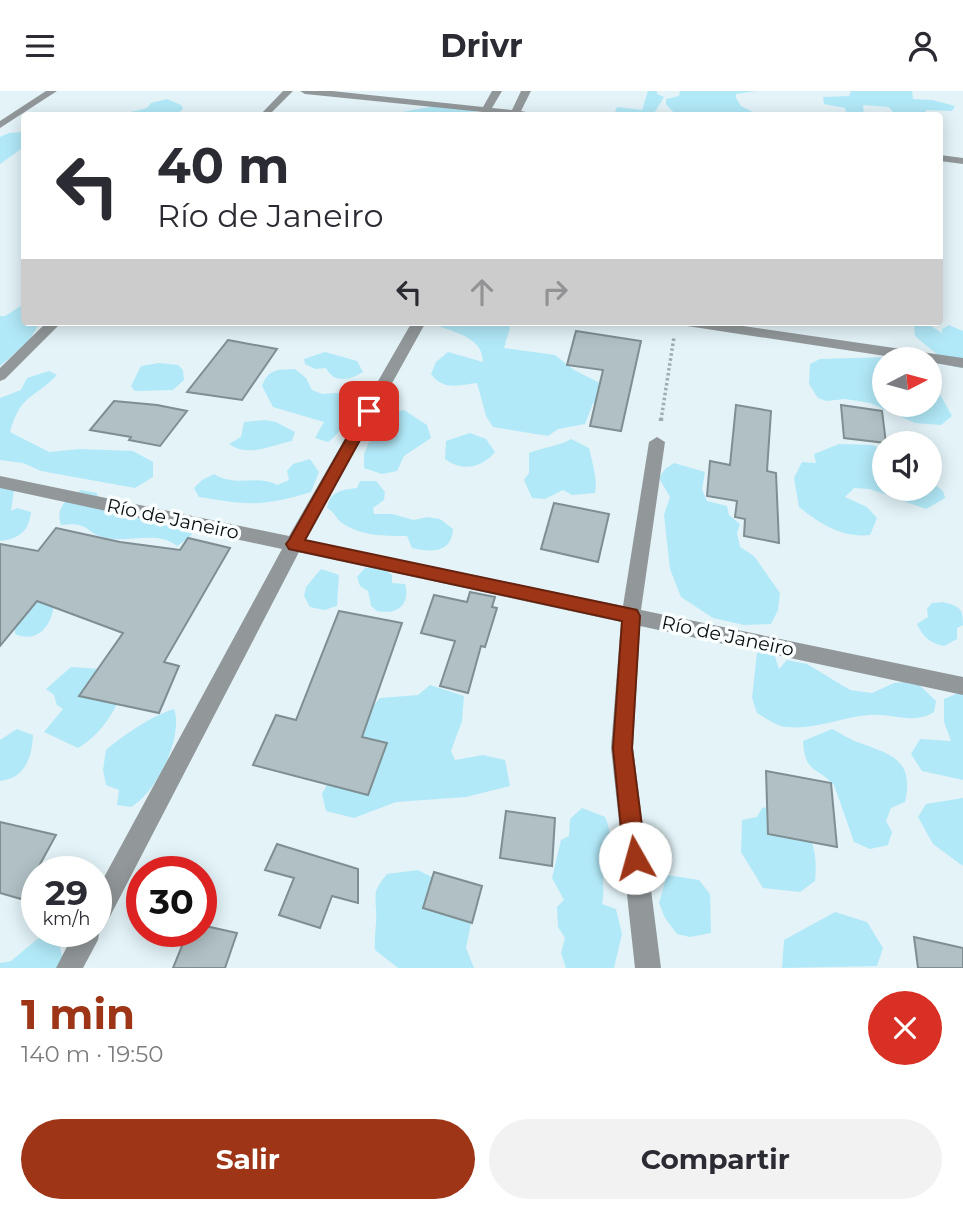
<!DOCTYPE html>
<html lang="es">
<meta charset="utf-8">
<style>
:root{--surface:#fff;--page:#f2f2f3;--text:#2b2b33;--muted:#7c7c81;--accent:#9d3516}
body{margin:0;font-family:Montserrat,sans-serif;background:var(--page);color:var(--text);height:100vh;display:flex;flex-direction:column;font-size:26px;white-space:nowrap}
*{box-sizing:border-box;margin:0}
p{font-size:23px;color:var(--muted)}
.icon{flex:none;width:38px;height:38px;fill:none;stroke:currentColor;stroke-width:2;stroke-linecap:round;stroke-linejoin:round}
.map{position:relative;height:877px;overflow:hidden}
.drawer{display:flex;flex-direction:column;background:var(--surface);flex:1}
.drawer>*{flex:none}
.hud{position:absolute;left:21px;top:21px;width:922px;height:214px;border-radius:7px;box-shadow:0 4px 18px #0003;background:#fff;color:var(--text);overflow:hidden}
.needle{width:46px;rotate:84deg}
.fabs{position:absolute;left:872px;top:256px;display:grid;gap:14px}
.fabs a{display:grid;place-items:center;width:70px;height:70px;border-radius:50%;background:var(--surface);box-shadow:0 4px 18px #0003;font-size:35px}
.speed{position:absolute;left:21px;top:765px;display:flex;gap:14px;font-size:35px;font-weight:700;text-align:center}
.speed>*{display:grid;place-content:center;width:91px;height:91px;border-radius:50%;background:var(--surface);box-shadow:0 4px 18px #0003;line-height:1}
.speed small{font-size:18px;font-weight:400}
.speed .limit{border:10px solid #d22;background:#fff;color:#111}
.pin{position:absolute;display:grid;place-items:center;width:60px;height:60px;color:#fff;margin:-30px;border-radius:14px;box-shadow:0 4px 10px #0006}
.me{position:absolute;width:77px;margin:-38px;rotate:353deg;stroke-linejoin:round;filter:drop-shadow(0 0 5px #0008)}
.turn{display:flex;align-items:center;gap:24px;height:147px;padding:0 21px;font-size:32px}
.turn .icon{width:91px;height:91px;stroke-width:2.5}
.turn b{display:block;font-size:49px;line-height:60px}
.lanes{display:flex;align-items:center;height:66px;padding:0 21px;background:#0003;justify-content:center;gap:35px;direction:ltr}
.lanes .off{opacity:.35}
.round{display:grid;place-items:center;flex:none;width:74px;height:74px;border-radius:37px;background:var(--page)}
.overview{display:flex;align-items:center;justify-content:space-between;height:119px;padding:0 21px}
h1{font-size:42px;font-weight:700;line-height:52px;color:var(--accent)}
.cta{display:flex;gap:14px;margin-top:auto;padding:14px 21px}
.cta a{flex:1;height:80px;border-radius:42px;background:var(--accent);color:#fff;font-size:28px;font-weight:700;line-height:80px;text-align:center}
.cta a+a{background:var(--page);color:var(--text)}
header{display:flex;justify-content:space-between;align-items:center;height:91px;padding:0 21px;background:var(--surface);font-size:32px;font-weight:700}
.map>svg:first-child{display:block}
.green{fill:#b2e9f8}
.building{fill:#b0c0c4;stroke:#7f8e92;stroke-width:2}
.lines{fill:none;stroke-linecap:round;stroke-linejoin:round}
.path-far1{stroke:#9facb0;stroke-width:3.5;stroke-dasharray:2.5 2.5;stroke-linecap:butt}
.path{stroke:#9facb0;stroke-width:4.5;stroke-dasharray:3.5 3.5;stroke-linecap:butt}
.minor{fill:#92989a;fill-rule:evenodd}
.route{fill:#9d3516;stroke:#66220e;stroke-width:2}
.labels{text-anchor:middle;dominant-baseline:central;stroke-width:7;stroke-linejoin:round;paint-order:stroke}
.street-label{font-size:19px;fill:#080d0e;stroke:#fafeff}
</style>
<header><svg class="icon" aria-label="menu" viewBox="0 0 24 24"><path d="M4 6h16M4 12h16M4 18h16"/></svg>Drivr<svg class="icon" aria-label="person" viewBox="0 0 24 24"><circle cx="12" cy="8" r="4"/><path d="M4 21q1-7 8-7t8 7"/></svg></header>
<div class="map">
<svg width="963" height="877" viewBox="0 0 963 877">
<rect width="100%" height="100%" fill="#e3f3f8"/>
<path class="green" d="M 648,0 L 657,0 L 657,3 L 664,6 L 653,24 L 622,24 L 615,21 L 617,16 L 642,19 Z
M 680,0 L 756,0 L 736,3 L 736,7 L 741,15 L 759,24 L 676,24 L 666,13 L 666,8 L 679,5 Z
M 851,0 L 912,0 L 913,8 L 932,9 L 955,15 L 952,20 L 926,19 L 925,24 L 895,24 L 889,16 L 863,14 L 864,24 L 847,24 L 845,17 L 824,13 L 823,6 L 849,5 Z
M 167,8 L 181,14 L 183,18 L 176,24 L 127,24 L 127,22 L 147,17 L 151,12 Z
M 440,14 L 464,17 L 486,24 L 386,24 Z
M 22,41 L 24,44 L 24,56 L 0,73 L 0,46 L 9,42 Z
M 24,213 L 24,231 L 40,231 L 29,250 L 0,275 L 0,225 L 5,225 Z
M 430,231 L 508,231 L 510,237 L 504,257 L 555,264 L 574,279 L 598,291 L 613,310 L 607,316 L 593,312 L 585,333 L 558,338 L 548,345 L 493,336 L 486,325 L 477,292 C 458,294 444,300 431,283 L 436,271 L 448,261 L 483,271 C 483,243 447,241 430,231 Z
M 949,234 L 963,240 L 963,277 L 951,275 L 915,245 L 914,235 L 931,235 L 942,242 L 942,238 Z
M 325,261 L 357,270 L 363,281 C 350,289 334,293 326,277 L 315,278 L 305,273 L 304,268 Z
M 889,266 L 893,268 L 884,268 L 884,313 L 929,313 L 929,289 L 936,296 L 952,325 L 941,334 L 915,332 L 870,312 L 845,308 L 826,310 L 818,307 L 809,293 L 810,273 L 820,268 Z
M 159,272 L 178,274 L 183,279 L 184,289 L 173,299 L 135,300 L 131,295 L 141,275 Z
M 295,278 L 306,287 L 312,299 L 322,303 L 351,301 L 356,322 C 345,328 341,342 328,351 L 315,347 L 324,331 L 273,316 L 262,295 C 269,277 277,279 295,278 Z
M 49,280 L 57,284 C 33,309 21,302 10,341 L 49,361 L 80,358 L 133,360 L 153,371 L 153,386 L 135,397 L 41,380 L 23,372 L 0,369 L 0,307 L 21,299 L 27,287 Z
M 404,319 L 427,334 L 431,347 L 404,365 L 397,380 L 382,383 L 364,377 L 364,363 L 369,351 L 387,345 L 388,342 L 384,333 L 387,322 Z
M 265,329 L 276,331 L 295,341 L 292,350 C 271,354 249,367 229,353 L 241,346 L 244,331 Z
M 470,342 L 486,348 L 495,361 C 482,377 462,381 445,368 L 446,350 Z
M 571,348 L 589,357 C 592,370 598,390 595,402 L 572,404 L 563,399 L 545,408 L 532,407 L 524,389 L 529,382 L 529,362 C 544,356 557,356 571,348 Z
M 839,353 L 873,354 L 884,360 L 884,397 L 929,397 L 929,389 L 943,400 L 945,407 L 926,418 L 870,398 L 854,397 L 845,406 L 867,416 L 877,427 L 870,444 C 842,447 820,433 799,416 L 794,387 L 802,371 L 816,372 L 814,363 Z
M 310,368 L 319,381 L 311,401 C 262,416 248,414 199,406 L 194,397 L 202,389 L 214,383 C 237,397 256,383 277,394 L 289,389 L 287,380 L 293,373 Z
M 674,372 L 705,381 L 702,398 L 707,410 L 727,415 L 729,424 L 740,433 L 737,442 L 740,456 L 754,465 L 780,502 L 778,519 L 771,533 L 744,534 L 713,527 L 681,506 L 670,478 L 664,424 L 670,406 L 659,387 L 665,378 Z
M 360,390 L 376,390 L 385,401 L 384,409 L 373,417 L 374,423 L 392,423 L 414,429 L 427,426 L 440,428 L 453,438 C 451,463 431,461 412,457 L 407,445 C 384,445 361,445 342,432 C 336,428 335,421 327,417 C 330,400 342,399 357,397 Z
M 0,396 L 14,399 L 11,420 L 17,417 L 31,421 C 29,440 19,448 0,450 Z
M 81,399 L 97,402 L 100,417 C 115,427 125,423 142,425 C 160,427 179,432 197,436 L 189,447 L 177,455 C 157,439 131,452 107,447 C 84,443 92,430 61,434 C 55,415 67,409 81,399 Z
M 380,475 L 392,484 L 392,492 L 405,493 C 411,514 397,524 377,520 L 371,515 L 368,500 L 360,495 L 357,486 L 365,477 Z
M 321,478 L 339,484 L 337,515 L 324,519 L 310,516 L 304,505 L 306,496 Z
M 39,506 L 54,511 C 53,533 39,553 15,543 L 15,530 Z
M 944,511 C 960,516 963,517 963,534 L 957,537 L 957,548 L 944,555 C 930,552 923,546 917,533 L 928,526 L 927,518 L 932,512 Z
M 773,559 L 779,578 L 787,569 L 807,573 L 850,599 L 872,602 L 894,592 L 915,590 L 936,610 L 934,621 C 914,634 891,622 869,624 C 841,626 816,639 787,636 C 777,636 766,627 757,622 L 752,607 L 757,562 Z
M 71,576 L 101,578 L 125,596 C 114,621 102,643 78,657 L 44,641 L 63,618 L 57,614 L 54,604 L 46,598 Z
M 430,594 L 464,605 L 462,630 L 451,660 L 455,669 L 483,664 L 505,669 L 510,695 L 466,706 L 396,711 L 354,727 L 326,720 L 322,703 L 335,678 L 363,649 C 361,631 368,620 380,607 L 418,604 Z
M 963,600 L 963,689 L 922,680 L 911,663 L 920,648 L 951,650 L 944,631 L 944,608 Z
M 174,618 C 184,646 156,702 131,716 L 117,714 L 119,699 L 106,694 L 103,679 L 106,659 C 122,645 153,624 174,618 Z
M 17,638 L 33,644 C 32,667 25,687 0,690 L 0,649 Z
M 832,638 C 840,642 849,648 857,651 C 890,663 915,668 905,711 L 891,717 L 886,730 L 892,741 L 888,754 L 870,758 L 854,751 L 834,694 C 817,675 805,683 803,650 Z
M 963,707 L 963,775 L 933,753 L 918,726 L 926,713 Z
M 775,715 C 807,738 819,748 815,790 L 800,801 L 763,797 L 741,761 L 742,729 L 757,726 L 762,717 Z
M 582,717 L 605,726 C 615,749 605,752 603,774 C 602,788 605,800 602,813 L 616,818 L 622,843 L 614,877 L 566,877 L 561,862 L 565,847 L 558,836 L 557,816 L 564,809 L 552,787 L 561,749 L 569,745 L 570,728 Z
M 418,779 L 463,802 L 471,832 L 466,857 L 474,877 L 398,877 L 375,859 C 374,845 377,833 376,819 C 375,800 374,799 387,783 Z
M 667,784 L 699,789 L 710,803 L 711,842 L 690,846 L 677,843 L 665,827 L 659,812 Z
M 835,821 L 867,831 L 883,857 L 877,875 L 782,877 L 784,849 Z
M 47,840 L 56,840 L 65,877 L 0,877 L 0,872 L 11,870 Z"/>
<path class="building" d="M 576,240 L 641,250 L 621,340 L 590,335 L 603,279 L 567,274 Z
M 228,249 L 277,258 L 242,309 L 187,301 Z
M 114,310 L 157,314 L 187,320 L 160,355 L 129,349 L 131,346 L 90,339 Z
M 736,314 L 771,320 L 767,380 L 776,382 L 779,452 L 744,445 L 745,428 L 735,426 L 737,410 L 707,405 L 710,370 L 730,374 Z
M 841,314 L 882,320 L 886,352 L 844,347 Z
M 554,412 L 609,423 L 598,471 L 541,458 Z
M 56,437 L 120,451 L 180,459 L 188,447 L 230,457 L 164,571 L 179,575 L 159,622 L 79,605 L 123,542 L 37,510 L 0,555 L 0,453 L 38,460 Z
M 470,501 L 495,506 L 492,516 L 497,517 L 485,556 L 481,555 L 468,602 L 440,595 L 455,550 L 421,542 L 434,504 L 467,511 Z
M 339,520 L 402,532 L 362,646 L 387,652 L 368,704 L 253,674 L 276,624 L 296,629 Z
M 766,680 L 831,692 L 837,756 L 768,743 Z
M 506,720 L 555,727 L 552,775 L 500,767 Z
M 0,731 L 56,744 L 21,808 L 0,802 Z
M 277,753 L 358,778 L 358,812 L 332,805 L 320,837 L 279,824 L 294,787 L 265,779 Z
M 434,781 L 482,795 L 472,832 L 423,817 Z
M 201,834 L 237,842 L 225,877 L 173,877 L 188,840 L 201,840 Z
M 914,846 L 963,857 L 963,877 L 918,877 Z"/>
<g class="lines">
<path class="path-far1" d="M 661,329 L 674,246"/>
<path class="path" d="M 661,330 L 661,327"/>
<path class="minor" d="M 46,0 L 57,0 L 0,37 L 0,30 Z
M 283,0 L 293,0 L 269,24 L 260,24 Z
M 300,0 L 332,0 L 483,16 L 492,0 L 502,0 L 492,17 L 512,19 L 521,0 L 531,0 L 521,20 L 541,24 L 513,24 L 305,3 Z
M 940,64 L 963,67 L 963,73 L 940,70 Z
M 47,231 L 62,231 L 5,288 L 0,290 L 0,277 Z
M 412,231 L 426,231 L 305,449 L 623,515 L 649,351 L 657,346 L 665,351 L 641,519 L 963,586 L 963,604 L 640,535 L 633,657 L 661,877 L 635,877 L 611,657 L 621,531 L 299,461 L 105,835 L 100,837 L 98,849 L 83,877 L 56,877 L 75,840 L 96,840 L 96,801 L 282,458 L 0,397 L 0,385 L 289,445 Z
M 680,231 L 715,231 L 963,267 L 963,277 L 929,271 L 929,268 L 905,268 L 687,235 Z"/>
</g>
<path class="route" d="M 369,315 L 376,320 L 305,449 L 637,519 L 640,525 L 632,657 L 646,767 L 643,774 L 635,778 L 628,774 L 624,767 L 613,657 L 622,530 L 289,458 L 286,453 L 289,449 L 362,320 Z"/>
<g class="labels">
<g class="street-label">
<text transform="translate(173 428) rotate(12)">Río de Janeiro</text>
<text transform="translate(728 545) rotate(12)">Río de Janeiro</text>
</g>
</g>
</svg>
<div class="fabs">
<a><svg class="needle" viewBox="-14 -14 28 28"><path d="M0-13l5 13h-10z" fill="#e53935"/><path d="M0 13l5-13h-10z" fill="#7c7c81"/></svg></a>
<a><svg class="icon" aria-label="sound" viewBox="0 0 24 24"><path d="M4 9h4l5-4v14l-5-4H4zM17 9q2 3 0 6"/></svg></a>
</div>
<div class="speed"><div>29<small>km/h</small></div><div class="limit">30</div></div>
<div class="pin" style="left:369px;top:320px;background:#d93025"><svg class="icon" aria-label="arrive" viewBox="0 0 24 24"><path d="M6 21V4h12l-3 4 3 4H6"/></svg></div>
<svg class="me" style="left:635px;top:767px" viewBox="-20 -20 40 40"><circle r="19" fill="#fff"/><path d="M0-13L10 11 0 6-10 11z" fill="#9d3516"/></svg>
<div class="hud">
<div class="turn"><svg class="icon" aria-label="left" viewBox="0 0 24 24"><path d="M17 20v-9H6M10 6l-5 5 5 5"/></svg><div><b>40 m</b>Río de Janeiro</div></div>
<div class="lanes"><svg class="icon" aria-label="left" viewBox="0 0 24 24"><path d="M17 20v-9H6M10 6l-5 5 5 5"/></svg><svg class="icon off" aria-label="ahead" viewBox="0 0 24 24"><path d="M12 20V5M6 11l6-6 6 6"/></svg><svg class="icon off" aria-label="right" viewBox="0 0 24 24"><path d="M7 20v-9h11M14 6l5 5-5 5"/></svg></div>
</div>
</div>
<section class="drawer">
<div class="overview"><div><h1>1 min</h1><p>140 m · 19:50</p></div><a class="round" style="background:#d93025;color:#fff"><svg class="icon" aria-label="close" viewBox="0 0 24 24"><path d="M6 6l12 12M18 6L6 18"/></svg></a></div>
<div class="cta"><a>Salir</a><a>Compartir</a></div>
</section>
